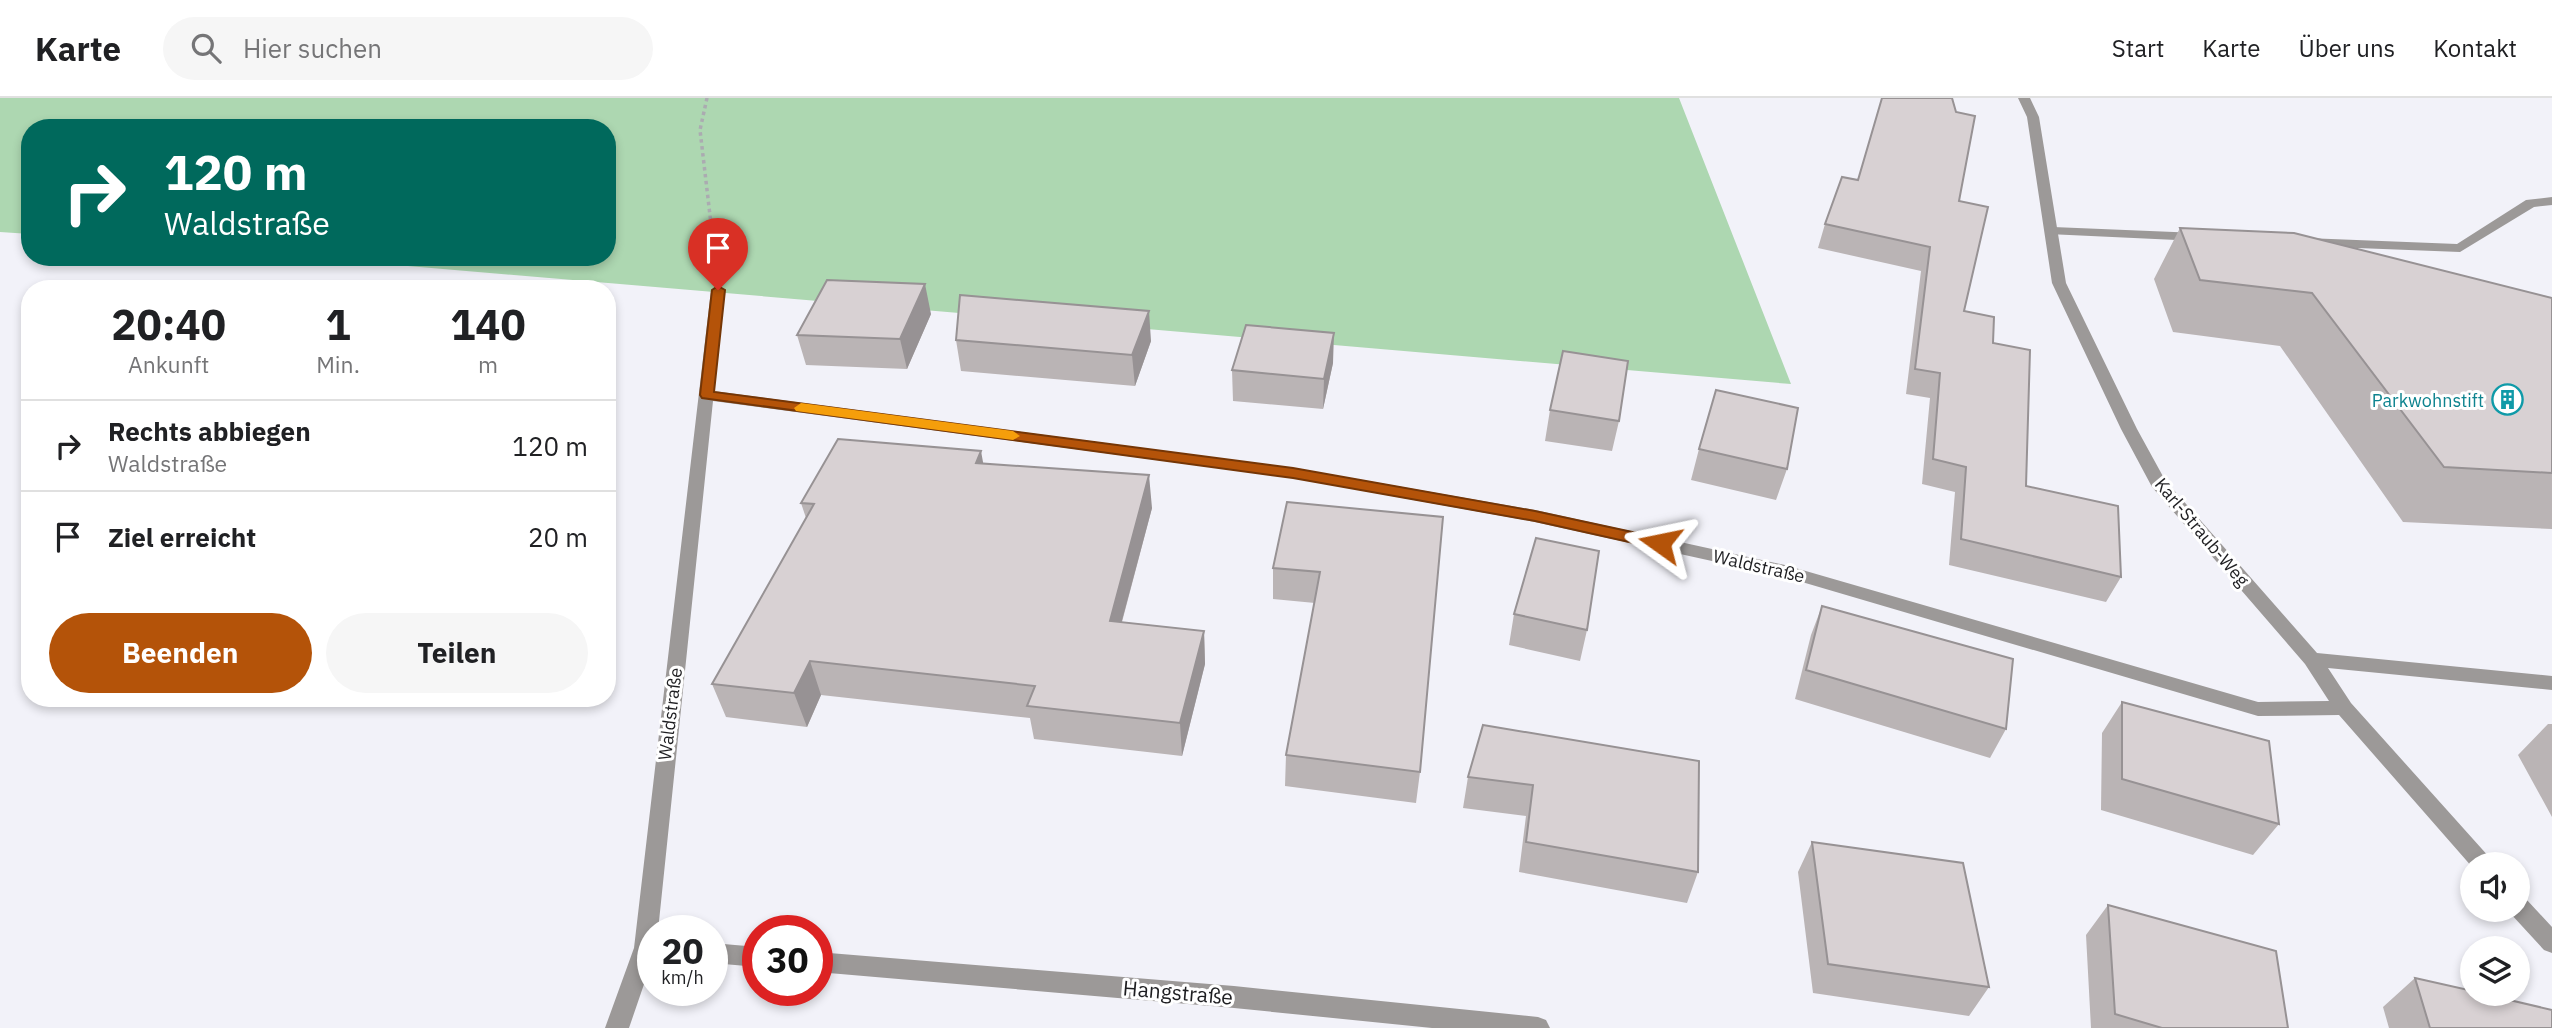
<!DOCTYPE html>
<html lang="de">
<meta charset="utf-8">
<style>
:root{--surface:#fff;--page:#f6f6f6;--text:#202124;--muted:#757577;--line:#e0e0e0;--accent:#b45309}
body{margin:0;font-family:"IBM Plex Sans",sans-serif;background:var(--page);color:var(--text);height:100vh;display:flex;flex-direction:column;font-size:26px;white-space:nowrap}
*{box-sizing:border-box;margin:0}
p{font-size:23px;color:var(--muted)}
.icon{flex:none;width:38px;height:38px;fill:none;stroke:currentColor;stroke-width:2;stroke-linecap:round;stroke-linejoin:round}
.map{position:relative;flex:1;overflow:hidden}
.panel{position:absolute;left:21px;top:182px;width:595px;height:427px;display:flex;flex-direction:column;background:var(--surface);border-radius:28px;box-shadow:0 4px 10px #0003}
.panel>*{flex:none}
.top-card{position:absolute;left:21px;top:21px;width:595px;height:147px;border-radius:28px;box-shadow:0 4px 10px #0003;background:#00695c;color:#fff;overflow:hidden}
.tools{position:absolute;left:2460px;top:754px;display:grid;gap:14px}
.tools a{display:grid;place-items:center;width:70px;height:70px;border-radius:50%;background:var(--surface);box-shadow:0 4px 10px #0003;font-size:35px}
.speed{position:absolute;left:637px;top:817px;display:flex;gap:14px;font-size:35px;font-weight:700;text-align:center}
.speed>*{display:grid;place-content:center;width:91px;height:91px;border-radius:50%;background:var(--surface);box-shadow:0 4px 10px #0003;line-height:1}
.speed small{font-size:18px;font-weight:400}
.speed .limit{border:10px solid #d22;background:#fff;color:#111}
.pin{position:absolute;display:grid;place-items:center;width:60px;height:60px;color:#fff;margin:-72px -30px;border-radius:50% 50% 50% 0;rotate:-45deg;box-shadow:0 0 7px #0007}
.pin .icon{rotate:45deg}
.me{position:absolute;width:77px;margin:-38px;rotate:282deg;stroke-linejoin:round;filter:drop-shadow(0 0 5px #0008)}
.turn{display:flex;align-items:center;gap:24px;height:147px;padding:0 28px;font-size:32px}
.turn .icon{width:91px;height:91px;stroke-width:2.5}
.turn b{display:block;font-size:49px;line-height:60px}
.eta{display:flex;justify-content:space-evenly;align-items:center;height:119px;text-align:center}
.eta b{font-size:42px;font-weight:700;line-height:49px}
.primary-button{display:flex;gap:14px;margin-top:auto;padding:14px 28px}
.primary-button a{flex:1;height:80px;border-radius:42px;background:var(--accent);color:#fff;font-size:28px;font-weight:700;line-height:80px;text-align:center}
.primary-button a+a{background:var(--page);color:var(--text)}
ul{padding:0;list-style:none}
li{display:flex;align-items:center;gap:21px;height:91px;padding:0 28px;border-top:2px solid var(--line)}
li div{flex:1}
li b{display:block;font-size:26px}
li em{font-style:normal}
header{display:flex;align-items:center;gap:42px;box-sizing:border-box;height:98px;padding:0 35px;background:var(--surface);border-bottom:2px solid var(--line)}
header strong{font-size:33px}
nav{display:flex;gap:38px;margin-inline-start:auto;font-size:24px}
.search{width:490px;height:63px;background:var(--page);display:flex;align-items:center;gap:18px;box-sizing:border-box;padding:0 24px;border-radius:38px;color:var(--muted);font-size:26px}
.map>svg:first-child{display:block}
.green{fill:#add7b1}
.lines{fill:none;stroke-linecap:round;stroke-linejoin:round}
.path{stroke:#ababb1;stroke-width:3.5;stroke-dasharray:3.5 3.5;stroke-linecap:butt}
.lane{fill:#9c9998;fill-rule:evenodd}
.street{fill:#9c9998;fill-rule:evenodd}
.wall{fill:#bab4b5}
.shaded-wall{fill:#979294}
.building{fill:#d8d1d3;stroke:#979294;stroke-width:2}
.route{fill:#b45309;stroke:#753606;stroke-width:2}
.slow{fill:#f59e0b}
.labels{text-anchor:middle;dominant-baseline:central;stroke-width:6;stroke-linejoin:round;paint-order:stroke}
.culture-label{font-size:18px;fill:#0d838f;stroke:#fff;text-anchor:end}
.street-label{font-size:18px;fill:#1e1e21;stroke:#fff}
.near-street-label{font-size:21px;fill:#1e1e21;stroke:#fff}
</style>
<header>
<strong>Karte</strong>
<div class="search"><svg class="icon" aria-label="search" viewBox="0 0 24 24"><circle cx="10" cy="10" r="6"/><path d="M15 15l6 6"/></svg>Hier suchen</div>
<nav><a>Start</a><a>Karte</a><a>Über uns</a><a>Kontakt</a></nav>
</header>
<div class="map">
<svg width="2552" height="930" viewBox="0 0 2552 930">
<rect width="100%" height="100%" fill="#f2f2f9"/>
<path class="green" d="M 0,0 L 1679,0 L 1791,286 L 303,159 L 607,159 L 607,30 L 30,30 L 30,136 L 0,134 Z"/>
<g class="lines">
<path class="path" d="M 707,0 L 700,32 L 715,160"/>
<path class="lane" d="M 2552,99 L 2552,107 L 2534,109 L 2460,154 L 2306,148 L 2299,144 L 2306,140 L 2457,146 L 2526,102 Z
M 2053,129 L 2198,135 L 2205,139 L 2198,143 L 2048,136 L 2048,130 Z"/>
<path class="street" d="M 2018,0 L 2030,0 L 2039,19 L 2066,185 L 2137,331 L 2165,382 L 2317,555 L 2552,578 L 2552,592 L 2328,570 L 2351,605 L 2490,760 L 2492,766 L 2473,766 L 2473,770 L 2339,617 L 2258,618 L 1785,479 L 1535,424 L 1293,380 L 713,303 L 658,833 L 653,833 L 653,860 L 629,930 L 605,930 L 634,850 L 711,192 L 718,188 L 725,192 L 714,293 L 1293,370 L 1535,412 L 1785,467 L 2258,604 L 2329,603 L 2305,566 L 2152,389 L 2121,331 L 2052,185 L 2027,19 Z
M 2518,799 L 2526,801 L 2552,829 L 2552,855 L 2544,852 L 2510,815 L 2509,812 L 2518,812 Z
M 712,845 L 758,849 L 758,869 L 712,865 Z
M 817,854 L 1234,888 L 1538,919 L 1546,922 L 1550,930 L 1432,930 L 1234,910 L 817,874 Z"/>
</g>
<path class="wall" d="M 1857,82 L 1959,103 L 1964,213 L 1993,245 L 2026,388 L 2121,479 L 2106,504 L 1949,467 L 1955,394 L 1922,386 L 1930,300 L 1906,296 L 1921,173 L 1818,150 L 1825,126 Z
M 2180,130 L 2552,200 L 2552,431 L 2403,424 L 2280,248 L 2173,234 L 2154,181 Z
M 931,216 L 907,271 L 806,267 L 797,237 Z
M 956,242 L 1151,243 L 1135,288 L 961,273 Z
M 1333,265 L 1323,311 L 1233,303 L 1232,272 Z
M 1550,312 L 1619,323 L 1612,353 L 1545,343 Z
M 1699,351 L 1787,371 L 1776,402 L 1691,382 Z
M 983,365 L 1152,410 L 1122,524 L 1204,533 L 1205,566 L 1182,658 L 1034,641 L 1030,620 L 821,597 L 807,629 L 726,619 L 712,586 L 806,420 L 801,405 Z
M 1287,404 L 1420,674 L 1416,705 L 1285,688 L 1286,657 L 1315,505 L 1273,501 L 1273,470 Z
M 1822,508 L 2006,631 L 1990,660 L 1795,601 L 1811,537 Z
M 1514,516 L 1587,532 L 1580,563 L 1509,547 Z
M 2122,604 L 2279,726 L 2253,757 L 2101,712 L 2102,635 Z
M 2548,626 L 2552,626 L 2552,719 L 2518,657 Z
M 1699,663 L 1698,774 L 1687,805 L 1519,774 L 1526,718 L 1463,710 L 1468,679 Z
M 1812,744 L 1989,889 L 1969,918 L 1813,895 L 1798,774 Z
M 2108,807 L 2288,930 L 2091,930 L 2086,837 Z
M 2415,880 L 2552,930 L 2389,930 L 2383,909 Z"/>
<path class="shaded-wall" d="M 925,186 L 931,216 L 907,271 L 900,241 Z
M 1149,213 L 1151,243 L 1135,288 L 1132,257 Z
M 1334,235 L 1333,265 L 1323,311 L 1324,281 Z
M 981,353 L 987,386 L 976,365 Z
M 1149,377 L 1152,410 L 1113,556 L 1110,523 Z
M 1204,533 L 1205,566 L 1182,658 L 1180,625 Z
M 810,563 L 821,597 L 807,629 L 794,595 Z"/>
<path class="building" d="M 1882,0 L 1952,0 L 1956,14 L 1975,18 L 1959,103 L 1988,109 L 1964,213 L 1994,219 L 1993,245 L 2030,252 L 2026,388 L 2118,408 L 2121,479 L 1961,441 L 1966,369 L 1933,361 L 1940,275 L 1915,271 L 1930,149 L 1825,126 L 1842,79 L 1858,82 Z
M 2180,130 L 2294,135 L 2552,200 L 2552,375 L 2444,369 L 2312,195 L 2200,182 Z
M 827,182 L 925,186 L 900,241 L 797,237 Z
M 960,197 L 1149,213 L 1132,257 L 956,242 Z
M 1246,227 L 1334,235 L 1324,281 L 1232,272 Z
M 1563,253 L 1628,263 L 1619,323 L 1550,312 Z
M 1716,292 L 1798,310 L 1787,371 L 1699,351 Z
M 838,341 L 981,353 L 976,365 L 1149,377 L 1110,523 L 1204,533 L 1180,625 L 1027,608 L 1035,588 L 810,563 L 794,595 L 712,586 L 814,406 L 801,405 Z
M 1287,404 L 1443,419 L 1420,674 L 1286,657 L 1320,474 L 1273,470 Z
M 1536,440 L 1599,453 L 1587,532 L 1514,516 Z
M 1822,508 L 2013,561 L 2006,631 L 1806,572 Z
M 2122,604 L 2269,643 L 2279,726 L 2122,681 Z
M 1483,627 L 1699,663 L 1698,774 L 1526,744 L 1533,687 L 1468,679 Z
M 1812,744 L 1963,765 L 1989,889 L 1828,866 Z
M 2108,807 L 2276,853 L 2288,930 L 2162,930 L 2115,916 Z
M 2415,880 L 2473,893 L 2473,896 L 2484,896 L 2552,912 L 2552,930 L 2430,930 Z"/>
<path class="route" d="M 718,188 L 725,192 L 714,294 L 1293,370 L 1535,413 L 1660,440 L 1668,445 L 1660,451 L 1535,423 L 1293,380 L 702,300 L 700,297 L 712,192 Z"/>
<path class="slow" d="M 801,305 L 1013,333 L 1020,338 L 1013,342 L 796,313 L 794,310 Z"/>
<defs>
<symbol id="building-ring" viewBox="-11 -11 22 22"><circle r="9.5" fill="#fff" stroke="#0f9aa8" stroke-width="1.5"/><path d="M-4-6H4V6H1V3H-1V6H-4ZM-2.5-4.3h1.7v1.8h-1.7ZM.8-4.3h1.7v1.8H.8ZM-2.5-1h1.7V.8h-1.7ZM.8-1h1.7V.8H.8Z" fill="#0f9aa8"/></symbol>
</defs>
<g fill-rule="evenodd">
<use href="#building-ring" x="2490" y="284" width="35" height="35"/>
</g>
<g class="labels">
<g class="culture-label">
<text x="2484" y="302">Parkwohnstift</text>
</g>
<g class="street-label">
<text transform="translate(2202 434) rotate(50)">Karl-Straub-Weg</text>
<text transform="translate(1759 468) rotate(13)">Waldstraße</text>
<text transform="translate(670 616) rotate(-83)">Waldstraße</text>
</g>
<g class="near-street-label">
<text transform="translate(1178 894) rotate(5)">Hangstraße</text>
</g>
</g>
</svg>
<div class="tools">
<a><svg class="icon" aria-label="sound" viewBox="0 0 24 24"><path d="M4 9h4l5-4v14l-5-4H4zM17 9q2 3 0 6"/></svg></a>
<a><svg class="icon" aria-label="layers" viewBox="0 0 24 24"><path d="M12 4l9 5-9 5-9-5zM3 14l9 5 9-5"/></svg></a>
</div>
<div class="speed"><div>20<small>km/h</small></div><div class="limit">30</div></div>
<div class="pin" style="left:718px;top:192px;background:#d93025"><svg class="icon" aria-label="arrive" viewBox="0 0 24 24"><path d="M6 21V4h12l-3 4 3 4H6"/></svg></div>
<svg class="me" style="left:1660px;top:445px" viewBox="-20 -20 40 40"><path d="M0-17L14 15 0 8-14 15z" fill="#b45309" stroke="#fff" stroke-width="4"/></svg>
<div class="top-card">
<div class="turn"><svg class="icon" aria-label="right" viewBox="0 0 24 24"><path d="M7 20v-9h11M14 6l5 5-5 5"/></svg><div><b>120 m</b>Waldstraße</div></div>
</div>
<section class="panel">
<div class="eta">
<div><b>20:40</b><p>Ankunft</p></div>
<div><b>1</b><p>Min.</p></div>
<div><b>140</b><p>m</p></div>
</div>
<ul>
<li><svg class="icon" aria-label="right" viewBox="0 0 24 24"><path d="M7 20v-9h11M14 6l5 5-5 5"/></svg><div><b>Rechts abbiegen</b><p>Waldstraße</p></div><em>120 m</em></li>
<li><svg class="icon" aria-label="arrive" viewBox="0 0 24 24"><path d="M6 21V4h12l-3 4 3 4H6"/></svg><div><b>Ziel erreicht</b></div><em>20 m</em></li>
</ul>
<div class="primary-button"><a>Beenden</a><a>Teilen</a></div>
</section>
</div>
